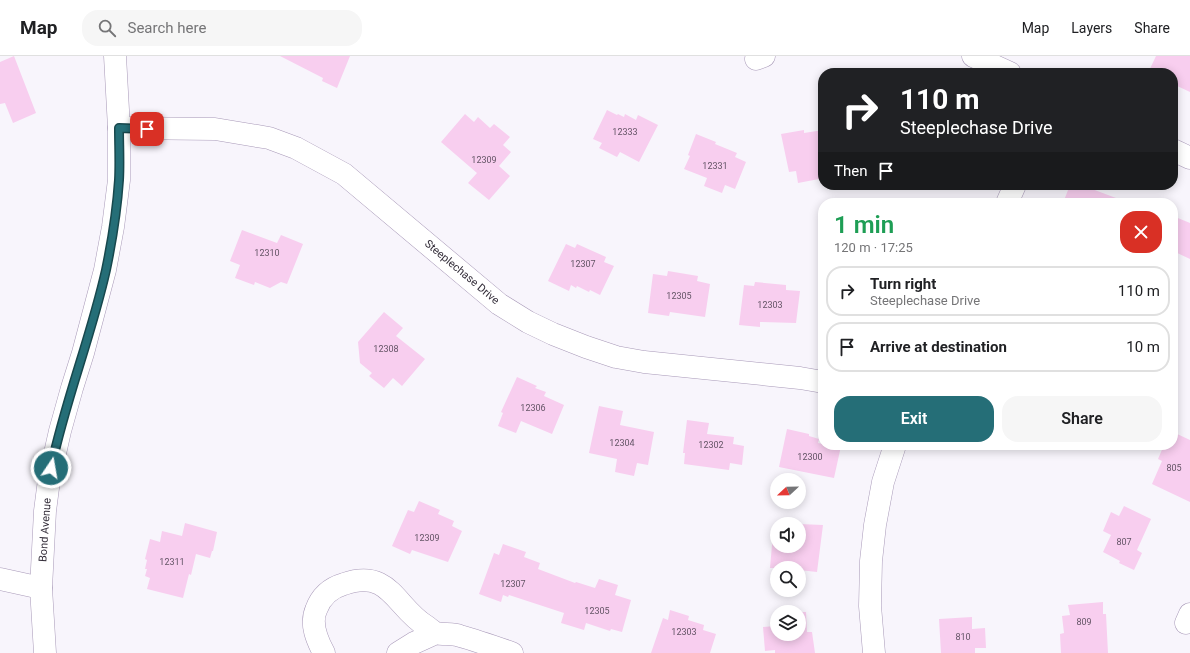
<!DOCTYPE html>
<meta charset="utf-8">
<style>
:root{--surface:#fff;--page:#f6f6f6;--text:#202124;--muted:#757577;--line:#e0e0e0;--accent:#256e77}
body{margin:0;font-family:Roboto,sans-serif;background:var(--page);color:var(--text);height:100vh;display:flex;flex-direction:column;font-size:15px;white-space:nowrap}
*{box-sizing:border-box;margin:0}
p{font-size:13px;color:var(--muted)}
.icon{flex:none;width:22px;height:22px;fill:none;stroke:currentColor;stroke-width:2;stroke-linecap:round;stroke-linejoin:round}
.map{position:relative;flex:1;overflow:hidden}
.panel{position:absolute;left:818px;top:142px;width:360px;height:252px;display:flex;flex-direction:column;background:var(--surface);border-radius:16px;box-shadow:0 2px 10px #0003}
.panel>*{flex:none}
.guide{position:absolute;left:818px;top:12px;width:360px;height:122px;border-radius:16px;box-shadow:0 2px 10px #0003;background:#202124;color:#fff;overflow:hidden}
.needle{width:26px;rotate:248deg}
.fabs{position:absolute;left:770px;top:417px;display:grid;gap:8px}
.fabs a{display:grid;place-items:center;width:36px;height:36px;border-radius:50%;background:var(--surface);box-shadow:0 2px 10px #0003;font-size:20px}
.pin{position:absolute;display:grid;place-items:center;width:34px;height:34px;color:#fff;margin:-17px;border-radius:8px;box-shadow:0 2px 6px #0006}
.me{position:absolute;width:44px;margin:-22px;rotate:12deg;stroke-linejoin:round;filter:drop-shadow(0 0 3px #0008)}
.turn{display:flex;align-items:center;gap:14px;height:84px;padding:0 16px;font-size:18px}
.turn .icon{width:52px;height:52px;stroke-width:2.5}
.turn b{display:block;font-size:28px;line-height:34px}
.then{display:flex;align-items:center;height:38px;padding:0 16px;background:#0003;gap:8px;font-size:15px}
.round{display:grid;place-items:center;flex:none;width:42px;height:42px;border-radius:16px;background:var(--page)}
.summary{display:flex;align-items:center;justify-content:space-between;height:68px;padding:0 16px}
h1{font-size:24px;font-weight:600;line-height:30px;color:#1e9e55}
.action{display:flex;gap:8px;margin-top:auto;padding:8px 16px}
.action a{flex:1;height:46px;border-radius:16px;background:var(--accent);color:#fff;font-size:16px;font-weight:600;line-height:46px;text-align:center}
.action a+a{background:var(--page);color:var(--text)}
ul{padding:0;list-style:none}
li{display:flex;align-items:center;gap:12px;height:50px;margin:0 8px 6px;padding:0 8px;border:2px solid var(--line);border-radius:16px}
li div{flex:1}
li b{display:block;font-size:15px}
li em{font-style:normal}
header{display:flex;align-items:center;gap:24px;box-sizing:border-box;height:56px;padding:0 20px;background:var(--surface);border-bottom:1px solid var(--line)}
header strong{font-size:19px}
nav{display:flex;gap:22px;margin-inline-start:auto;font-size:14px}
.search{width:280px;height:36px;background:var(--page);display:flex;align-items:center;gap:10px;box-sizing:border-box;padding:0 14px;border-radius:16px;color:var(--muted);font-size:15px}
.map>svg:first-child{display:block}
.building{fill:#f8ceef}
.lines{fill:none;stroke-linecap:round;stroke-linejoin:round}
.street-casing{stroke:#a899b8;stroke-width:23}
.secondary-casing{stroke:#a899b8;stroke-width:23}
.street{stroke:#fff;stroke-width:22}
.secondary{stroke:#fff;stroke-width:22}
.route-casing{stroke:#18484d;stroke-width:10}
.route{stroke:#256e77;stroke-width:7}
.labels{text-anchor:middle;dominant-baseline:central;stroke-width:3;stroke-linejoin:round;paint-order:stroke}
.number-label{font-size:9px;fill:#645566}
.street-label{font-size:11px;fill:#332d39;stroke:#fff}
</style>
<header>
<strong>Map</strong>
<div class="search"><svg class="icon" aria-label="search" viewBox="0 0 24 24"><circle cx="10" cy="10" r="6"/><path d="M15 15l6 6"/></svg>Search here</div>
<nav><a>Map</a><a>Layers</a><a>Share</a></nav>
</header>
<div class="map">
<svg width="1190" height="597" viewBox="0 0 1190 597">
<rect width="100%" height="100%" fill="#f8f5fc"/>
<path class="building" d="M 14,0 L 36,57 L 13,67 L 5,47 L 0,48 L 0,6 Z
M 280,0 L 350,0 L 337,32 L 322,25 L 323,22 Z
M 1156,0 L 1190,0 L 1190,36 L 1173,28 L 1173,17 L 1148,17 Z
M 607,54 L 617,59 L 618,58 L 624,61 L 625,58 L 636,64 L 638,59 L 658,69 L 639,106 L 620,96 L 617,101 L 599,92 L 602,87 L 593,83 Z
M 465,58 L 474,66 L 478,61 L 490,72 L 494,68 L 510,81 L 503,89 L 511,96 L 499,110 L 510,120 L 489,144 L 468,127 L 477,117 L 441,86 Z
M 804,74 L 804,77 L 823,74 L 823,118 L 819,119 L 819,123 L 798,127 L 796,115 L 789,116 L 781,78 Z
M 696,78 L 716,86 L 715,88 L 737,97 L 735,101 L 746,106 L 735,133 L 725,129 L 722,137 L 704,130 L 707,122 L 684,113 L 690,100 L 688,99 Z
M 1070,129 L 1094,129 L 1092,133 L 1124,145 L 1124,147 L 1063,147 Z
M 1173,160 L 1190,167 L 1190,203 L 1173,195 Z
M 242,174 L 277,187 L 281,179 L 303,188 L 287,228 L 281,226 L 270,232 L 255,226 L 254,229 L 235,222 L 240,209 L 230,205 Z
M 566,188 L 575,192 L 577,188 L 606,201 L 604,206 L 614,210 L 600,239 L 590,234 L 589,236 L 577,230 L 576,232 L 571,229 L 569,235 L 548,225 Z
M 668,215 L 698,220 L 697,225 L 710,228 L 705,261 L 670,256 L 669,260 L 648,257 L 653,218 L 667,220 Z
M 755,226 L 786,229 L 786,234 L 800,235 L 796,267 L 760,266 L 760,271 L 739,269 L 744,229 L 754,230 Z
M 384,256 L 403,272 L 396,280 L 425,303 L 402,330 L 393,322 L 384,332 L 369,320 L 372,317 L 360,307 L 358,286 Z
M 517,321 L 537,330 L 535,332 L 546,336 L 544,340 L 564,349 L 552,378 L 521,365 L 516,377 L 498,370 L 503,357 L 501,356 Z
M 599,350 L 623,355 L 620,369 L 654,376 L 648,409 L 637,407 L 634,420 L 615,416 L 617,403 L 589,397 Z
M 687,364 L 709,367 L 707,378 L 734,381 L 733,388 L 744,390 L 742,409 L 730,407 L 729,414 L 684,408 L 685,397 L 683,397 Z
M 787,373 L 809,378 L 809,380 L 819,383 L 818,387 L 823,388 L 823,389 L 841,390 L 834,422 L 779,411 Z
M 1175,377 L 1190,384 L 1190,446 L 1152,428 L 1162,405 L 1158,403 L 1164,389 L 1173,389 L 1173,381 Z
M 419,445 L 440,454 L 438,458 L 454,465 L 452,470 L 462,475 L 448,506 L 412,494 L 410,498 L 392,490 L 408,454 L 414,456 Z
M 1124,450 L 1151,463 L 1137,494 L 1142,497 L 1134,514 L 1119,507 L 1120,505 L 1103,496 L 1111,479 L 1103,475 L 1111,456 L 1119,460 Z
M 185,467 L 217,476 L 213,495 L 212,495 L 210,502 L 196,498 L 191,519 L 189,518 L 183,542 L 147,533 L 150,522 L 145,520 L 147,513 L 145,513 L 147,504 L 145,503 L 150,483 L 160,486 L 162,475 L 182,480 Z
M 776,467 L 797,468 L 777,468 L 777,490 L 799,490 L 799,468 L 823,469 L 817,516 L 799,514 L 799,512 L 770,512 L 773,477 L 775,478 Z
M 503,488 L 526,496 L 524,501 L 540,507 L 538,513 L 575,527 L 576,526 L 595,532 L 599,523 L 618,529 L 615,539 L 631,544 L 622,576 L 611,573 L 610,575 L 586,567 L 584,574 L 561,567 L 564,557 L 509,539 L 508,541 L 503,539 L 501,546 L 479,538 L 494,497 L 499,499 Z
M 1103,546 L 1103,558 L 1106,558 L 1108,597 L 1061,597 L 1060,578 L 1064,577 L 1062,560 L 1070,559 L 1068,549 Z
M 670,554 L 689,560 L 688,564 L 704,569 L 703,574 L 716,578 L 710,597 L 651,597 L 663,562 L 668,564 Z
M 799,556 L 806,556 L 807,576 L 812,576 L 815,597 L 775,597 L 775,594 L 765,595 L 763,571 L 775,570 L 774,558 L 777,558 L 777,578 L 799,578 Z
M 972,561 L 972,573 L 985,572 L 986,592 L 975,592 L 975,597 L 941,597 L 939,563 Z"/>
<g class="lines">
<defs>
<path id="street" d="M 973,0 L 1010,17
M 756,3 L 764,0
M 119,72 L 215,73 L 269,82 L 296,92 L 344,118 L 499,248 L 528,266 L 553,278 L 586,291 L 616,301 L 644,306 L 800,322 L 823,326
M 1173,94 L 1190,102
M 1007,147 L 1015,129
M 0,523 L 41,532
M 1186,567 L 1190,558
M 324,597 C 317,584 310,568 316,554 C 321,540 330,532 344,528 C 390,512 395,551 426,570 C 429,572 433,576 436,577 C 444,579 452,577 460,580 C 478,585 495,591 512,597
M 398,597 L 414,587 L 436,577
M 874,597 L 870,550 L 871,505 L 875,469 L 883,426 L 895,389"/>
<path id="secondary" d="M 45,597 L 41,532 L 45,455 L 49,424 L 60,375 L 72,332 L 83,297 L 105,214 L 113,171 L 119,124 L 119,72 L 115,0"/>
</defs>
<use href="#street" class="street-casing"/>
<use href="#secondary" class="secondary-casing"/>
<use href="#street" class="street"/>
<use href="#secondary" class="secondary"/>
</g>
<g class="lines">
<defs>
<path id="route" d="M 51,412 C 65,345 91,281 106,214 C 112,185 117,154 119,124 C 120,107 119,89 119,72 L 147,73"/>
</defs>
<use href="#route" class="route-casing"/>
<use href="#route" class="route"/>
</g>
<g class="labels">
<g class="number-label">
<text x="625" y="76">12333</text>
<text x="484" y="104">12309</text>
<text x="715" y="110">12331</text>
<text x="267" y="197">12310</text>
<text x="583" y="208">12307</text>
<text x="679" y="240">12305</text>
<text x="770" y="249">12303</text>
<text x="386" y="293">12308</text>
<text x="533" y="352">12306</text>
<text x="622" y="387">12304</text>
<text x="711" y="389">12302</text>
<text x="810" y="401">12300</text>
<text x="1174" y="412">805</text>
<text x="427" y="482">12309</text>
<text x="1124" y="486">807</text>
<text x="172" y="506">12311</text>
<text x="513" y="528">12307</text>
<text x="597" y="555">12305</text>
<text x="1084" y="566">809</text>
<text x="684" y="576">12303</text>
<text x="963" y="581">810</text>
</g>
<g class="street-label">
<text transform="translate(462 216) rotate(40)">Steeplechase Drive</text>
<text transform="translate(45 474) rotate(-86)">Bond Avenue</text>
</g>
</g>
</svg>
<div class="fabs">
<a><svg class="needle" viewBox="-14 -14 28 28"><path d="M0-13l5 13h-10z" fill="#e53935"/><path d="M0 13l5-13h-10z" fill="#757577"/></svg></a>
<a><svg class="icon" aria-label="sound" viewBox="0 0 24 24"><path d="M4 9h4l5-4v14l-5-4H4zM17 9q2 3 0 6"/></svg></a>
<a><svg class="icon" aria-label="search" viewBox="0 0 24 24"><circle cx="10" cy="10" r="6"/><path d="M15 15l6 6"/></svg></a>
<a><svg class="icon" aria-label="layers" viewBox="0 0 24 24"><path d="M12 4l9 5-9 5-9-5zM3 14l9 5 9-5"/></svg></a>
</div>
<div class="pin" style="left:147px;top:73px;background:#d93025"><svg class="icon" aria-label="arrive" viewBox="0 0 24 24"><path d="M6 21V4h12l-3 4 3 4H6"/></svg></div>
<svg class="me" style="left:51px;top:412px" viewBox="-20 -20 40 40"><circle r="17" fill="#256e77" stroke="#fff" stroke-width="3"/><path d="M0-11L8 9 0 5-8 9z" fill="#fff"/></svg>
<div class="guide">
<div class="turn"><svg class="icon" aria-label="right" viewBox="0 0 24 24"><path d="M7 20v-9h11M14 6l5 5-5 5"/></svg><div><b>110 m</b>Steeplechase Drive</div></div>
<div class="then">Then<svg class="icon" aria-label="arrive" viewBox="0 0 24 24"><path d="M6 21V4h12l-3 4 3 4H6"/></svg></div>
</div>
<section class="panel">
<div class="summary"><div><h1>1 min</h1><p>120 m · 17:25</p></div><a class="round" style="background:#d93025;color:#fff"><svg class="icon" aria-label="close" viewBox="0 0 24 24"><path d="M6 6l12 12M18 6L6 18"/></svg></a></div>
<ul>
<li><svg class="icon" aria-label="right" viewBox="0 0 24 24"><path d="M7 20v-9h11M14 6l5 5-5 5"/></svg><div><b>Turn right</b><p>Steeplechase Drive</p></div><em>110 m</em></li>
<li><svg class="icon" aria-label="arrive" viewBox="0 0 24 24"><path d="M6 21V4h12l-3 4 3 4H6"/></svg><div><b>Arrive at destination</b></div><em>10 m</em></li>
</ul>
<div class="action"><a>Exit</a><a>Share</a></div>
</section>
</div>
